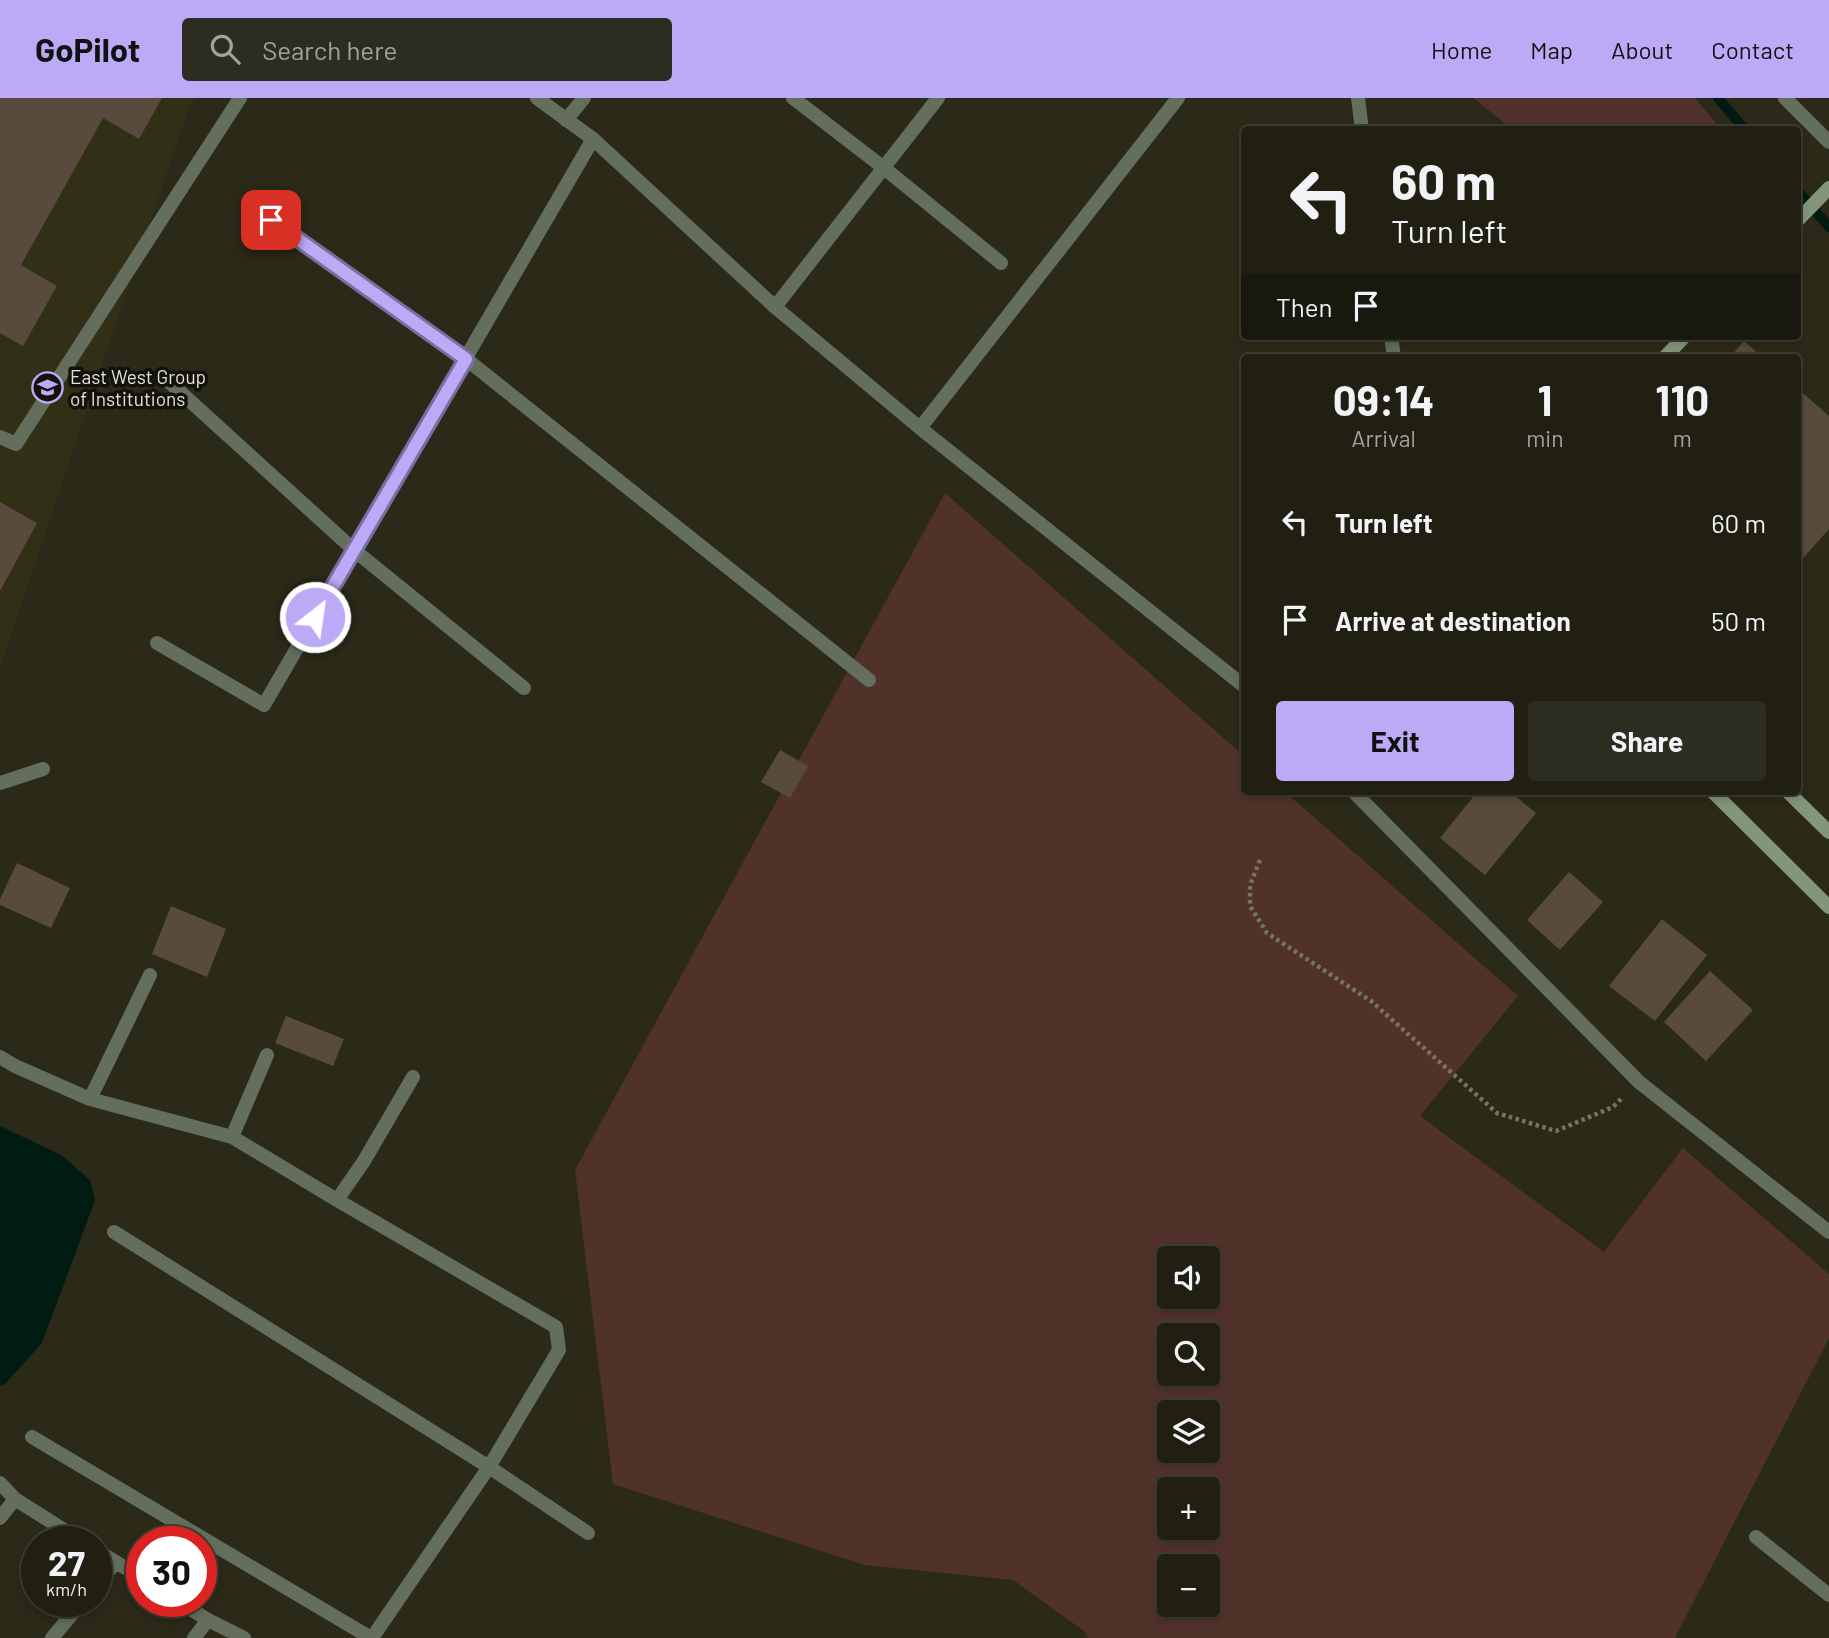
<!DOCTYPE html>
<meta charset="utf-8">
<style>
:root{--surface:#201f12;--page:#2d2c20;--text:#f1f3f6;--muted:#a2a29f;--line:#3d3d32;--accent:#bbaaf6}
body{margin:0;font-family:Barlow,sans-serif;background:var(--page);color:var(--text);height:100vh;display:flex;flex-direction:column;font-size:26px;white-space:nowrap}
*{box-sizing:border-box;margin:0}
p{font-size:23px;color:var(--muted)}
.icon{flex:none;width:38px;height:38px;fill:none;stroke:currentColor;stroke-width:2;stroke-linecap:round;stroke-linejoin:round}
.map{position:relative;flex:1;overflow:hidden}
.side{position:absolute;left:1241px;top:256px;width:560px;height:441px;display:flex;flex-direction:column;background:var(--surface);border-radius:7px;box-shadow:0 4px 10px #0003,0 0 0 2px var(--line)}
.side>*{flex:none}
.top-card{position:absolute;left:1241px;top:28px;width:560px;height:214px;border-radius:7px;box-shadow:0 4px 10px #0003,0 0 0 2px var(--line);background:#201f12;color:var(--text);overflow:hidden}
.tools{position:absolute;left:1157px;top:1148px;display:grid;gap:14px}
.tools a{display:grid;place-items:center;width:63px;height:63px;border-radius:7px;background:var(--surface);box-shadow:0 4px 10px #0003,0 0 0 2px var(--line);font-size:35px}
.speed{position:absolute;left:21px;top:1428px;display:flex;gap:14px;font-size:35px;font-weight:700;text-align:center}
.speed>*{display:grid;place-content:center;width:91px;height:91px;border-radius:50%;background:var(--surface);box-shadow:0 4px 10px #0003,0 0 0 2px var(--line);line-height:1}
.speed small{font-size:18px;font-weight:400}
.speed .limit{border:10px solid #d22;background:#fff;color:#111}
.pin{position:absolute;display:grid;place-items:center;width:60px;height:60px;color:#fff;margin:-30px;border-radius:14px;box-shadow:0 4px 10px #0006}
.me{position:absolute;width:77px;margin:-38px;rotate:30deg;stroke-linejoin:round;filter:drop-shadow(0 0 5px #0008)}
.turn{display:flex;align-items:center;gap:24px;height:147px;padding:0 35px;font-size:32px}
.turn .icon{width:91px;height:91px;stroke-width:2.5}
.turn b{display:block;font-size:49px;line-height:60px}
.then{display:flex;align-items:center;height:66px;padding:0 35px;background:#0003;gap:14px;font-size:26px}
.eta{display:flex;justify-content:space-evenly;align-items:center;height:119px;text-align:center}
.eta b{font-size:42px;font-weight:700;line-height:49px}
.button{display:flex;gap:14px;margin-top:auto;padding:14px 35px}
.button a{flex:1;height:80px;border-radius:7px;background:var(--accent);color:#111;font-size:28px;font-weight:700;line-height:80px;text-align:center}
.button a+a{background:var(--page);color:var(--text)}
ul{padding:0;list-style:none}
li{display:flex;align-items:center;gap:21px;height:98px;padding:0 35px}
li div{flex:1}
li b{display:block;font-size:26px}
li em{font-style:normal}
header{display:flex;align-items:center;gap:42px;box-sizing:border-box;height:98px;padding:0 35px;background:var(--accent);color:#111}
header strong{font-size:33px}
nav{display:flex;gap:38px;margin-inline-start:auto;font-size:24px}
.search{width:490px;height:63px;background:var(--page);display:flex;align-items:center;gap:18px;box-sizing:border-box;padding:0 24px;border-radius:7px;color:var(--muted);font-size:26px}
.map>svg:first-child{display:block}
.built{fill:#322f17}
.green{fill:#51322b;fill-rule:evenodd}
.water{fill:#001b12}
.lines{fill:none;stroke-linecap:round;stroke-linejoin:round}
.stream{stroke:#001b12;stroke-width:10}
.building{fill:#584b3d}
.path{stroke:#757465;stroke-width:4.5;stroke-dasharray:3.5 3.5;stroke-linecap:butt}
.service{stroke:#636e5c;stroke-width:14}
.minor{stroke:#636e5c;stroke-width:14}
.tertiary{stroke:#636e5c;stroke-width:14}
.secondary{stroke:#839679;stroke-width:14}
.route-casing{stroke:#7a6ea0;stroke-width:18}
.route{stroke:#bbaaf6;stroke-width:12}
.labels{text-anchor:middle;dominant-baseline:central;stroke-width:7;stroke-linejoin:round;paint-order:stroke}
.poi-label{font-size:19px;fill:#e4e3d8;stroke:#13120a;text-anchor:start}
</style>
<header>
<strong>GoPilot</strong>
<div class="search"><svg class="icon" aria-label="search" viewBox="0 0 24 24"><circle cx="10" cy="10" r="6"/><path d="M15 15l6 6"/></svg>Search here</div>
<nav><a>Home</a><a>Map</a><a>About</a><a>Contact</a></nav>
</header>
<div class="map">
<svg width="1829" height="1540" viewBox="0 0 1829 1540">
<rect width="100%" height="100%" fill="#2b2918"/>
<path class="built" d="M 0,0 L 197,0 L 189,9 L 0,570 Z"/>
<path class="green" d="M 1473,0 L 1695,0 L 1721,31 L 1512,31 Z
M 945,395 L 1244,658 L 1244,693 L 1284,693 L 1518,898 L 1420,1018 L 1604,1154 L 1683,1050 L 1829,1176 L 1829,1240 L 1675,1540 L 1088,1540 L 1084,1533 L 1013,1482 L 865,1467 L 613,1386 L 575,1072 ZM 1169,1160 L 1208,1160 L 1208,1199 L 1169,1199 ZM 1169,1237 L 1208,1237 L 1208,1276 L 1169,1276 ZM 1169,1314 L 1208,1314 L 1208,1353 L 1169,1353 ZM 1169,1391 L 1208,1391 L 1208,1430 L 1169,1430 ZM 1169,1468 L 1208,1468 L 1208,1507 L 1169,1507 Z"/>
<path class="water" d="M 0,1028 L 61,1057 L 90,1082 L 95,1102 L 42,1245 L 5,1286 L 0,1287 Z"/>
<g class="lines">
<path class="stream" d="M 1718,0 L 1745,32
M 1797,92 L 1829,129"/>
</g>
<path class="building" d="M 0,0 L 162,0 L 139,41 L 103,20 L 21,167 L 57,188 L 23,248 L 0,235 Z
M 1744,243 L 1762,259 L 1730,259 Z
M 1797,290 L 1829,318 L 1829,431 L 1797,467 Z
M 0,404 L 37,425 L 0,493 Z
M 780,652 L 808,668 L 790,700 L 761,684 Z
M 1478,693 L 1509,693 L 1536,715 L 1485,777 L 1440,740 Z
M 17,765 L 70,790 L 51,830 L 0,807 L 0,801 Z
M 1569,774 L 1603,804 L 1560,852 L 1527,822 Z
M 171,808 L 226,831 L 207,879 L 152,856 Z
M 1662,821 L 1707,857 L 1655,923 L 1609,888 Z
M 1710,873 L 1753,912 L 1706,963 L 1664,924 Z
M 286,918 L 344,941 L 333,968 L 275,945 Z"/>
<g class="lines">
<path class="path" d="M 1260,762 L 1250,787 L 1250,808 L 1267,835 L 1371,903 L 1497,1015 L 1556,1033 L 1613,1009 L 1623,999"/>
<path class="service" d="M 793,0 L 884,70 L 1001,165
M 775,209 L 938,0
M 0,339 L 16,346 L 240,0
M 0,685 L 43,671"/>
<path class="minor" d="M 1358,0 L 1362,32
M 1785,0 L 1829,44
M 566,22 L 584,0
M 249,107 L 466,261 L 869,582
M 1391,238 L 1394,259
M 167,282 L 354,452 L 524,590
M 920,330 L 1178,0
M 157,545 L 264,607 L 593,41
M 0,959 L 15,968 L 90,1001 L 232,1039 L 337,1102 L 556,1229 L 559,1252 L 489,1369 L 372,1540
M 90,1001 L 150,877
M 232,1039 L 267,957
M 337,1102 L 364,1063 L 413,979
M 114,1134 L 489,1369 L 588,1435
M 32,1339 L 371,1540
M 0,1385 L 15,1401 L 83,1444
M 0,1420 L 15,1401
M 1756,1439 L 1829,1497
M 96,1452 L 142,1480
M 96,1488 L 116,1464
M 178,1503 L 208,1522 L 244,1540
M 52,1540 L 83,1503
M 194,1540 L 208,1522"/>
<path class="tertiary" d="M 537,0 L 593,41 L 775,209 L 920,330 L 1244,588
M 1353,693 L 1639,984 L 1829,1134"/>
<path class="secondary" d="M 1797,123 L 1829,90
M 1665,259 L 1685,238
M 1712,693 L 1829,809
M 1787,693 L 1829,734"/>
</g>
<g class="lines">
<defs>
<path id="route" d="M 271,122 L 466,261 L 315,519"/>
</defs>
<use href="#route" class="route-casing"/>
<use href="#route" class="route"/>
</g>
<defs>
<symbol id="university-ring" viewBox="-11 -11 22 22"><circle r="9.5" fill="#13120a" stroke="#bbaaf6" stroke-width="1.5"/><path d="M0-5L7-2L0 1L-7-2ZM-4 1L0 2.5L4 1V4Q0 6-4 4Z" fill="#bbaaf6"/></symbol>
</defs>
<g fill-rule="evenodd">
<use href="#university-ring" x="30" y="272" width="35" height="35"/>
</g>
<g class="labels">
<g class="poi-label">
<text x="70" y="278">East West Group<tspan x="70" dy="22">of Institutions</tspan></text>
</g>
</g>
</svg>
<div class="tools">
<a><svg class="icon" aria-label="sound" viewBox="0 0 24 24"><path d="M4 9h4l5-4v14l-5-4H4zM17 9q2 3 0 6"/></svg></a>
<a><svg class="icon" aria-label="search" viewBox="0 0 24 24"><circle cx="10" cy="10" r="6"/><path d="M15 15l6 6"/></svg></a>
<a><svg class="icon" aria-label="layers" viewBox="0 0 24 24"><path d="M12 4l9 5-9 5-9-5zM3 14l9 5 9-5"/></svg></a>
<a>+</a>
<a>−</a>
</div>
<div class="speed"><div>27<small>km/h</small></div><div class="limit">30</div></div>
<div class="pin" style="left:271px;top:122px;background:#d93025"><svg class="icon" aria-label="arrive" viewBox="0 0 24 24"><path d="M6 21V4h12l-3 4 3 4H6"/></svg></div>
<svg class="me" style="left:315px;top:519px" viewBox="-20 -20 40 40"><circle r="17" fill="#bbaaf6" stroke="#fff" stroke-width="3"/><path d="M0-11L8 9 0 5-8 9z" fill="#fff"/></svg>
<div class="top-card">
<div class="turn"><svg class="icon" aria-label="left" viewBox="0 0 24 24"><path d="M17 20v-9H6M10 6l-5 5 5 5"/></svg><div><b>60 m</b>Turn left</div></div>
<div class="then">Then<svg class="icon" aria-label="arrive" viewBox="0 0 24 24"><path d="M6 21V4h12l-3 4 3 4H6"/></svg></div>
</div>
<section class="side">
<div class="eta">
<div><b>09:14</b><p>Arrival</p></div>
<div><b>1</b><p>min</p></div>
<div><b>110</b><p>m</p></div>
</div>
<ul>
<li><svg class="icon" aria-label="left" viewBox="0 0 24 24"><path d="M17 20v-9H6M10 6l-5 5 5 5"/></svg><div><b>Turn left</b></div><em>60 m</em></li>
<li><svg class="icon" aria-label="arrive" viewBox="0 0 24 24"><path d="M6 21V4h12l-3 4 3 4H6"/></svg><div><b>Arrive at destination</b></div><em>50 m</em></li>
</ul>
<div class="button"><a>Exit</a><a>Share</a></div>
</section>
</div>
